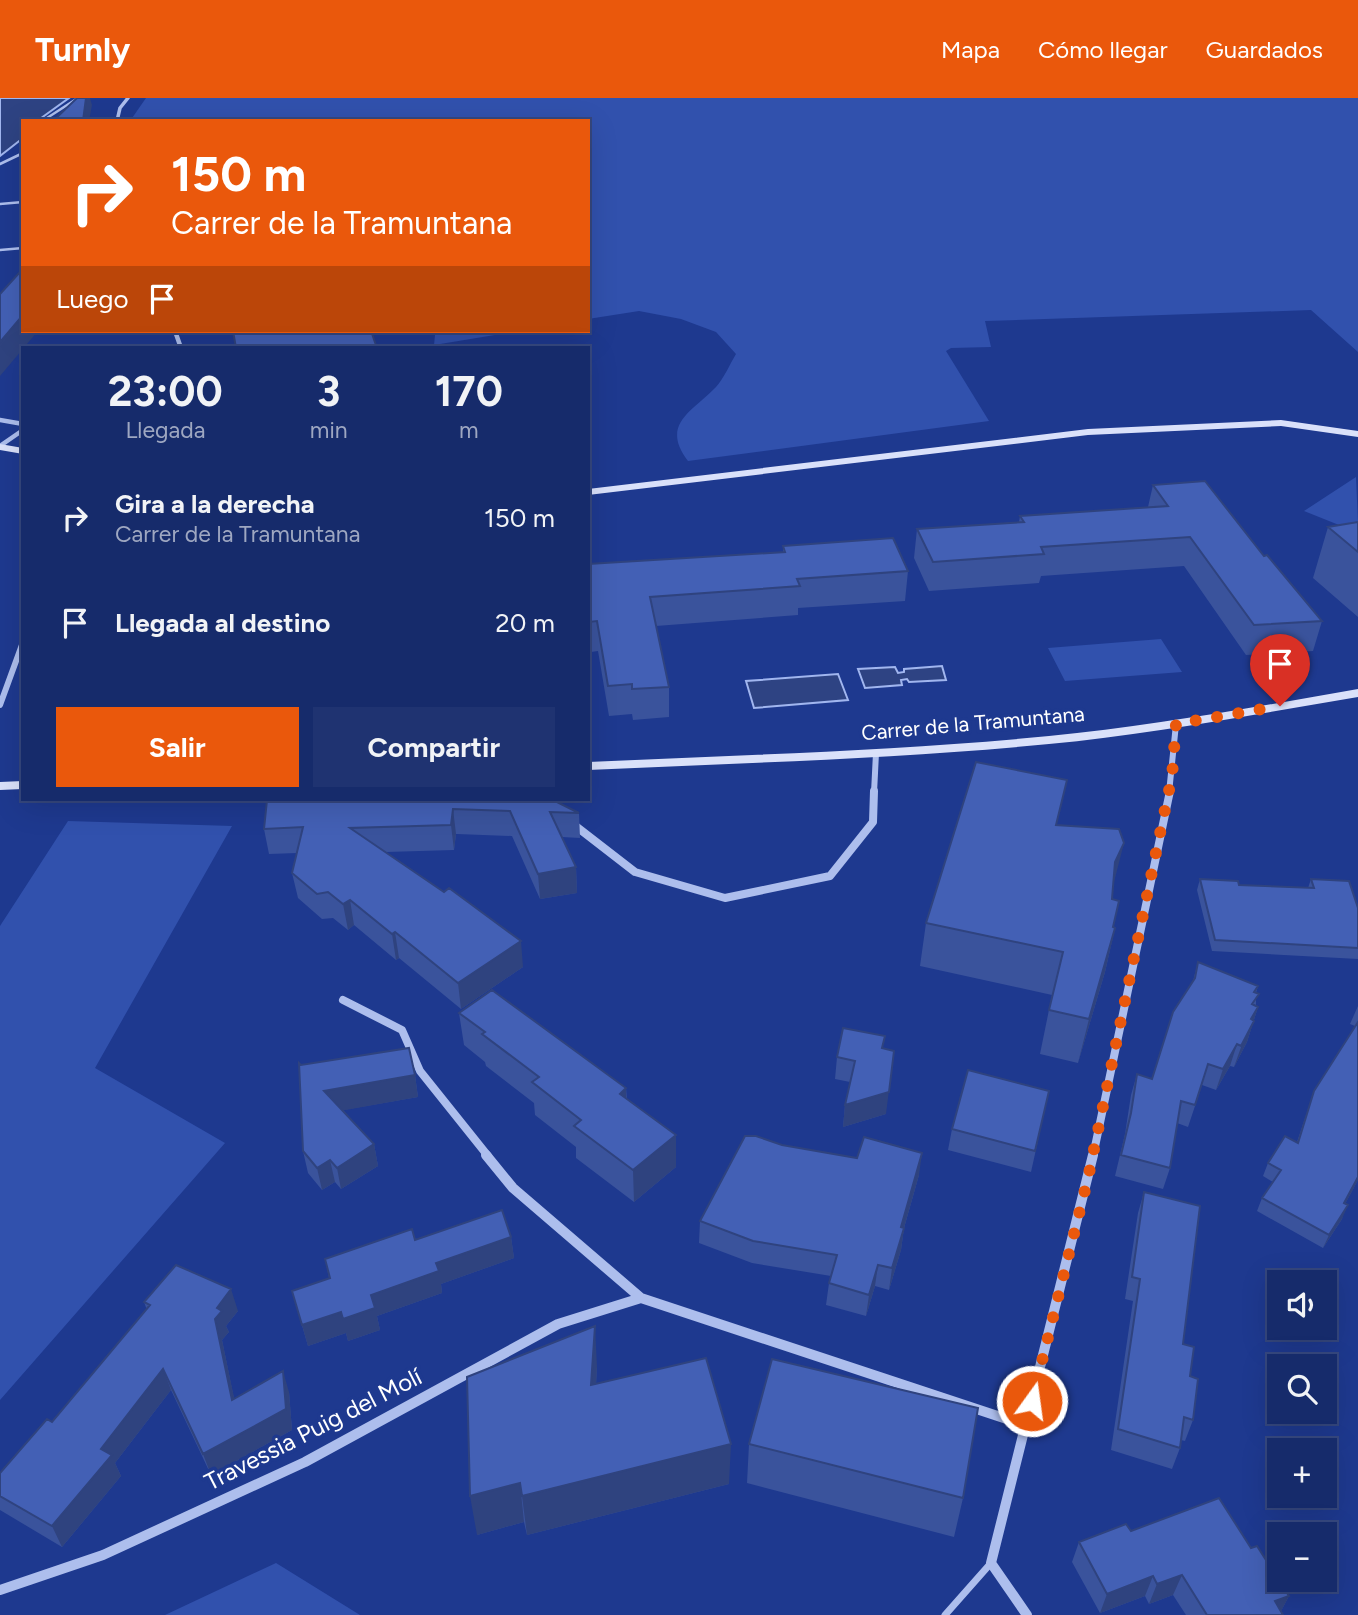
<!DOCTYPE html>
<html lang="es">
<meta charset="utf-8">
<style>
:root{--surface:#162b6b;--page:#1f3371;--text:#f1f3f6;--muted:#9ea7c1;--line:#35477e;--accent:#ea580c}
body{margin:0;font-family:Figtree,sans-serif;background:var(--page);color:var(--text);height:100vh;display:flex;flex-direction:column;font-size:26px;white-space:nowrap}
*{box-sizing:border-box;margin:0}
p{font-size:23px;color:var(--muted)}
.icon{flex:none;width:38px;height:38px;fill:none;stroke:currentColor;stroke-width:2;stroke-linecap:round;stroke-linejoin:round}
.map{position:relative;flex:1;overflow:hidden}
.details{position:absolute;left:21px;top:248px;width:569px;height:455px;display:flex;flex-direction:column;background:var(--surface);border-radius:0px;box-shadow:0 7px 28px #0002,0 0 0 2px var(--line)}
.details>*{flex:none}
.hud{position:absolute;left:21px;top:21px;width:569px;height:214px;border-radius:0px;box-shadow:0 7px 28px #0002,0 0 0 2px var(--line);background:#ea580c;color:#fff;overflow:hidden}
.tools{position:absolute;left:1267px;top:1172px;display:grid;gap:14px}
.tools a{display:grid;place-items:center;width:70px;height:70px;border-radius:0px;background:var(--surface);box-shadow:0 7px 28px #0002,0 0 0 2px var(--line);font-size:35px}
.pin{position:absolute;display:grid;place-items:center;width:60px;height:60px;color:#fff;margin:-72px -30px;border-radius:50% 50% 50% 0;rotate:-45deg;box-shadow:0 0 7px #0007}
.pin .icon{rotate:45deg}
.me{position:absolute;width:77px;margin:-38px;rotate:14deg;stroke-linejoin:round;filter:drop-shadow(0 0 5px #0008)}
.turn{display:flex;align-items:center;gap:24px;height:147px;padding:0 35px;font-size:32px}
.turn .icon{width:91px;height:91px;stroke-width:2.5}
.turn b{display:block;font-size:49px;line-height:60px}
.then{display:flex;align-items:center;height:66px;padding:0 35px;background:#0003;gap:14px;font-size:26px}
.eta{display:flex;justify-content:space-evenly;align-items:center;height:119px;text-align:center}
.eta b{font-size:42px;font-weight:700;line-height:49px}
.button{display:flex;gap:14px;margin-top:auto;padding:14px 35px}
.button a{flex:1;height:80px;border-radius:0px;background:var(--accent);color:#fff;font-size:28px;font-weight:700;line-height:80px;text-align:center}
.button a+a{background:var(--page);color:var(--text)}
ul{padding:0;list-style:none}
li{display:flex;align-items:center;gap:21px;height:105px;padding:0 35px}
li div{flex:1}
li b{display:block;font-size:26px}
li em{font-style:normal}
header{display:flex;align-items:center;gap:42px;box-sizing:border-box;height:98px;padding:0 35px;background:var(--accent);color:#fff}
header strong{font-size:33px}
nav{display:flex;gap:38px;margin-inline-start:auto;font-size:24px}
.map>svg:first-child{display:block}
.green{fill:#3151ad}
.water{fill:#2e4383;stroke:#a1b6ef;stroke-width:2}
.lines{fill:none;stroke-linecap:round;stroke-linejoin:round}
.lane-far1{stroke:#adbeed;stroke-width:2.5}
.lane{stroke:#adbeed;stroke-width:7}
.street-far4{stroke:#adbeed;stroke-width:3.5}
.street-far3{stroke:#adbeed;stroke-width:4.5}
.street-far2{stroke:#adbeed;stroke-width:6}
.street-far1{stroke:#adbeed;stroke-width:8}
.street{stroke:#adbeed;stroke-width:10}
.secondary{fill:#dae1fa;fill-rule:evenodd}
.wall{fill:#3a539c}
.shaded-wall{fill:#2f437f}
.building{fill:#4360b5;stroke:#2f437f;stroke-width:2}
.route{stroke:#ea580c;stroke-width:12;stroke-dasharray:0 21.6}
.labels{text-anchor:middle;dominant-baseline:central;stroke-width:7;stroke-linejoin:round;paint-order:stroke}
.street-label{font-size:21px;fill:#fff;stroke:#1e398f}
.near-street-label{font-size:24px;fill:#fff;stroke:#1e398f}
</style>
<header>
<strong>Turnly</strong>
<nav><a>Mapa</a><a>Cómo llegar</a><a>Guardados</a></nav>
</header>
<div class="map">
<svg width="1358" height="1517" viewBox="0 0 1358 1517">
<rect width="100%" height="100%" fill="#1e398f"/>
<path class="green" d="M 146,0 L 1358,0 L 1358,254 L 1311,212 L 985,223 L 991,249 L 951,250 L 946,253 L 989,323 L 688,363 C 660,326 692,314 716,289 C 724,280 730,266 736,256 L 716,234 L 681,221 L 639,213 L 588,221 L 588,180 L 592,176 L 588,164 L 588,23 L 130,23 Z
M 440,233 L 519,233 L 434,247 L 435,237 Z
M 1356,379 L 1358,425 L 1349,431 L 1304,413 Z
M 1161,541 L 1182,574 L 1065,583 L 1048,550 Z
M 68,723 L 232,728 L 95,970 L 225,1045 L 0,1302 L 0,828 Z
M 276,1465 L 360,1517 L 165,1517 Z"/>
<path class="water" d="M 0,0 L 69,0 L 37,23 L 23,23 L 23,40 L 0,58 Z
M 942,568 L 946,582 L 909,584 L 907,581 L 901,582 L 902,587 L 865,590 L 858,571 L 895,569 L 898,575 L 904,574 L 904,571 Z
M 838,576 L 848,602 L 754,610 L 746,583 Z"/>
<g class="lines">
<path class="lane-far1" d="M 52,23 L 47,20 L 78,0
M 0,66 L 23,55
M 0,106 L 23,104
M 0,152 L 23,150"/>
<path class="lane" d="M 945,1517 L 991,1465"/>
<path class="street-far4" d="M 117,23 L 120,10 L 128,0"/>
<path class="street-far3" d="M 175,233 L 181,250
M 0,322 L 23,326
M 0,348 L 23,332"/>
<path class="street-far2" d="M 0,607 L 23,544
M 874,695 L 876,655
M 1169,695 L 1176,626"/>
<path class="street-far1" d="M 573,726 L 635,774 L 725,800 L 830,778 L 873,724 L 874,693
M 343,902 L 402,932 L 420,973 L 488,1058
M 1093,1058 L 1170,693"/>
<path class="street" d="M 486,1057 L 513,1090 L 641,1200
M 0,1492 L 103,1457 L 305,1364 L 558,1226 L 641,1200 L 1025,1327
M 1027,1517 L 991,1465 L 1093,1057"/>
<path class="secondary" d="M 1281,322 L 1358,333 L 1358,339 L 1281,328 L 1088,337 L 588,397 L 588,391 L 1088,331 Z
M 0,346 L 23,350 L 23,356 L 0,352 Z
M 1358,591 L 1358,599 C 1255,616 1153,636 1049,646 C 896,661 742,665 588,672 L 588,664 C 742,657 896,653 1049,638 C 1153,628 1255,609 1358,591 Z
M 23,683 L 23,691 L 0,692 L 0,684 Z"/>
</g>
<path class="wall" d="M 1153,387 L 1264,458 L 1322,523 L 1313,553 L 1246,557 L 1184,468 L 1041,478 L 1039,485 L 929,493 L 914,460 L 917,431 L 1019,424 L 1020,418 L 1148,409 Z
M 1358,424 L 1358,519 L 1313,480 L 1328,429 Z
M 783,448 L 908,473 L 905,503 L 798,510 L 798,517 L 656,528 L 669,589 L 669,619 L 633,622 L 632,616 L 609,618 L 598,553 L 591,554 L 588,538 L 588,466 L 783,455 Z
M 267,702 L 579,715 L 580,740 L 562,739 L 576,769 L 577,795 L 540,801 L 512,738 L 456,736 L 454,752 L 386,754 L 523,869 L 461,911 L 399,860 L 396,862 L 354,827 L 348,832 L 333,820 L 322,821 L 298,800 L 292,775 L 297,755 L 269,756 L 264,731 Z
M 1058,727 L 1113,790 L 1112,801 L 1113,829 L 1115,830 L 1105,874 L 1078,965 L 1040,956 L 1052,897 L 920,868 L 926,825 Z
M 1200,781 L 1239,787 L 1308,790 L 1311,781 L 1358,810 L 1358,861 L 1212,853 L 1197,792 Z
M 1198,864 L 1258,888 L 1256,895 L 1256,908 L 1258,909 L 1247,944 L 1234,969 L 1230,968 L 1216,992 L 1202,987 L 1188,1029 L 1177,1025 L 1170,1070 L 1163,1091 L 1115,1078 L 1125,1036 L 1131,997 L 1137,976 L 1152,981 L 1193,883 Z
M 1358,908 L 1358,1082 L 1345,1106 L 1342,1121 L 1323,1150 L 1257,1113 L 1262,1100 L 1273,1084 L 1263,1078 L 1268,1065 L 1297,1044 L 1314,993 L 1355,928 L 1350,926 Z
M 459,915 L 626,990 L 627,1001 L 676,1069 L 634,1104 L 576,1060 L 576,1049 L 535,1017 L 534,1005 L 486,968 L 485,964 L 464,947 Z
M 883,950 L 886,1016 L 843,1029 L 845,1007 L 850,984 L 835,981 L 837,959 Z
M 301,967 L 415,977 L 418,999 L 343,1012 L 374,1046 L 378,1068 L 341,1091 L 335,1084 L 322,1092 L 308,1075 L 303,1053 Z
M 1049,993 L 1031,1074 L 948,1052 L 952,1031 Z
M 919,1077 L 904,1130 L 901,1152 L 889,1192 L 875,1188 L 866,1218 L 826,1207 L 829,1185 L 831,1178 L 752,1165 L 699,1145 L 700,1123 Z
M 1144,1094 L 1183,1246 L 1190,1278 L 1193,1322 L 1185,1343 L 1181,1342 L 1180,1350 L 1172,1371 L 1111,1352 L 1133,1203 L 1125,1201 L 1138,1115 Z
M 511,1139 L 514,1160 L 441,1186 L 442,1195 L 377,1218 L 380,1232 L 348,1243 L 346,1235 L 308,1248 L 292,1193 L 329,1180 L 325,1161 L 415,1142 Z
M 144,1204 L 238,1213 L 226,1228 L 229,1234 L 222,1242 L 234,1301 L 289,1294 L 292,1332 L 211,1377 L 171,1292 L 115,1365 L 121,1378 L 62,1449 L 0,1412 L 0,1375 L 52,1324 L 147,1212 Z
M 597,1269 L 596,1286 L 729,1386 L 527,1437 L 524,1424 L 477,1437 Z
M 749,1346 L 963,1400 L 954,1439 L 747,1385 Z
M 1131,1433 L 1251,1450 L 1289,1498 L 1281,1513 L 1283,1517 L 1186,1517 L 1173,1497 L 1149,1506 L 1145,1498 L 1100,1515 L 1072,1464 L 1079,1444 Z"/>
<path class="shaded-wall" d="M 86,0 L 90,0 L 92,7 L 89,23 L 83,23 Z
M 23,217 L 23,233 L 38,233 L 0,278 L 0,244 Z
M 453,711 L 456,736 L 454,752 L 451,727 Z
M 1124,745 L 1113,788 L 1115,764 Z
M 576,769 L 577,795 L 540,801 L 538,776 Z
M 350,802 L 354,827 L 348,832 L 343,806 Z
M 1115,830 L 1105,874 L 1078,965 L 1089,921 Z
M 395,834 L 399,860 L 396,862 L 392,836 Z
M 521,843 L 523,869 L 461,911 L 458,885 Z
M 1258,909 L 1247,944 L 1234,969 L 1251,921 Z
M 1237,946 L 1230,968 L 1216,992 L 1223,971 Z
M 894,953 L 886,1016 L 843,1029 L 845,1007 Z
M 415,977 L 418,999 L 329,1015 L 324,993 Z
M 626,990 L 627,1022 L 620,996 Z
M 676,1037 L 676,1069 L 634,1104 L 633,1072 Z
M 374,1046 L 378,1068 L 341,1091 L 337,1070 Z
M 922,1055 L 919,1077 L 898,1151 L 901,1129 Z
M 330,1062 L 335,1084 L 322,1092 L 317,1070 Z
M 1358,1079 L 1358,1082 L 1338,1119 L 1344,1105 Z
M 1348,1107 L 1342,1121 L 1323,1150 L 1329,1137 Z
M 904,1130 L 901,1152 L 889,1192 L 892,1170 Z
M 511,1139 L 514,1160 L 441,1186 L 442,1195 L 377,1218 L 380,1232 L 348,1243 L 346,1235 L 308,1248 L 302,1227 L 371,1197 L 436,1165 Z
M 878,1167 L 875,1188 L 866,1218 L 869,1197 Z
M 231,1191 L 238,1213 L 226,1228 L 229,1234 L 222,1242 L 239,1323 L 232,1302 L 215,1221 L 217,1210 Z
M 595,1228 L 597,1269 L 594,1327 L 591,1287 Z
M 163,1271 L 171,1292 L 115,1365 L 121,1378 L 62,1449 L 52,1428 L 101,1351 Z
M 283,1273 L 289,1294 L 292,1332 L 211,1377 L 203,1356 Z
M 731,1346 L 729,1386 L 527,1437 L 522,1398 Z
M 520,1385 L 524,1424 L 477,1437 L 470,1398 Z
M 1182,1477 L 1173,1497 L 1149,1506 L 1157,1486 Z
M 1153,1478 L 1145,1498 L 1100,1515 L 1107,1496 Z
M 1289,1498 L 1279,1517 L 1275,1503 Z"/>
<path class="building" d="M 77,0 L 86,0 L 83,23 L 53,23 Z
M 20,174 L 23,174 L 23,217 L 0,244 L 0,196 Z
M 233,233 L 371,233 L 377,250 L 236,250 Z
M 1205,383 L 1264,458 L 1267,457 L 1322,523 L 1254,527 L 1190,439 L 1041,449 L 1044,456 L 933,464 L 917,431 L 1024,424 L 1020,418 L 1168,408 L 1153,387 Z
M 1358,424 L 1358,454 L 1328,429 Z
M 893,440 L 908,473 L 797,481 L 800,488 L 650,499 L 669,589 L 632,591 L 632,586 L 608,588 L 597,523 L 589,524 L 588,516 L 588,466 L 785,454 L 783,448 Z
M 976,664 L 1067,682 L 1056,727 L 1119,731 L 1124,745 L 1115,764 L 1112,801 L 1119,803 L 1113,829 L 1115,830 L 1089,921 L 1049,912 L 1063,854 L 926,825 Z
M 267,702 L 553,702 L 579,715 L 550,714 L 576,769 L 538,776 L 510,713 L 453,711 L 451,727 L 350,730 L 444,794 L 449,790 L 521,843 L 458,885 L 395,834 L 392,836 L 350,802 L 343,806 L 328,794 L 317,796 L 292,775 L 303,729 L 264,731 Z
M 1200,781 L 1238,783 L 1239,787 L 1314,790 L 1311,781 L 1349,783 L 1358,810 L 1358,850 L 1215,842 Z
M 1198,864 L 1258,888 L 1254,894 L 1259,896 L 1252,906 L 1258,909 L 1251,921 L 1254,923 L 1241,948 L 1237,946 L 1223,971 L 1208,966 L 1195,1007 L 1181,1003 L 1170,1070 L 1121,1057 L 1131,1015 L 1137,976 L 1152,981 L 1173,914 L 1195,880 Z
M 492,892 L 626,990 L 620,996 L 676,1037 L 633,1072 L 574,1028 L 581,1022 L 532,984 L 539,979 L 482,936 L 485,934 L 459,915 Z
M 1358,924 L 1358,1079 L 1344,1105 L 1348,1107 L 1329,1137 L 1262,1100 L 1281,1072 L 1268,1065 L 1285,1038 L 1298,1045 L 1314,993 Z
M 843,930 L 885,938 L 882,950 L 894,953 L 889,994 L 845,1007 L 855,963 L 837,959 Z
M 409,950 L 415,977 L 324,993 L 374,1046 L 337,1070 L 330,1062 L 317,1070 L 303,1053 L 299,965 L 301,967 Z
M 968,972 L 1049,993 L 1035,1053 L 952,1031 Z
M 745,1038 L 756,1038 L 782,1047 L 857,1060 L 864,1039 L 922,1055 L 901,1129 L 904,1130 L 892,1170 L 878,1167 L 869,1197 L 829,1185 L 837,1157 L 753,1143 L 700,1123 Z
M 1144,1094 L 1200,1108 L 1183,1246 L 1194,1249 L 1190,1278 L 1198,1281 L 1193,1322 L 1184,1319 L 1180,1350 L 1118,1331 L 1140,1181 L 1132,1179 Z
M 502,1112 L 511,1139 L 436,1165 L 439,1173 L 371,1197 L 375,1210 L 343,1221 L 341,1214 L 302,1227 L 292,1193 L 330,1180 L 325,1161 L 412,1131 L 415,1142 Z
M 176,1167 L 231,1191 L 217,1210 L 222,1213 L 215,1221 L 232,1302 L 283,1273 L 286,1311 L 203,1356 L 163,1271 L 101,1351 L 112,1357 L 52,1428 L 0,1398 L 0,1375 L 47,1321 L 52,1324 L 150,1207 L 144,1204 Z
M 595,1228 L 591,1287 L 706,1260 L 731,1346 L 522,1398 L 520,1385 L 470,1398 L 467,1279 Z
M 772,1261 L 978,1310 L 963,1400 L 749,1346 Z
M 1219,1400 L 1251,1450 L 1257,1448 L 1289,1498 L 1275,1503 L 1283,1517 L 1207,1517 L 1182,1477 L 1157,1486 L 1153,1478 L 1107,1496 L 1079,1444 L 1126,1426 L 1131,1433 Z"/>
<g class="lines">
<path class="route" d="M 1032,1303 L 1088,1080 L 1172,678 L 1176,626 L 1280,608"/>
</g>
<g class="labels">
<g class="street-label">
<text transform="translate(973 625) rotate(-5)">Carrer de la Tramuntana</text>
</g>
<g class="near-street-label">
<text transform="translate(313 1331) rotate(-27)">Travessia Puig del Molí</text>
</g>
</g>
</svg>
<div class="tools">
<a><svg class="icon" aria-label="sound" viewBox="0 0 24 24"><path d="M4 9h4l5-4v14l-5-4H4zM17 9q2 3 0 6"/></svg></a>
<a><svg class="icon" aria-label="search" viewBox="0 0 24 24"><circle cx="10" cy="10" r="6"/><path d="M15 15l6 6"/></svg></a>
<a>+</a>
<a>−</a>
</div>
<div class="pin" style="left:1280px;top:608px;background:#d93025"><svg class="icon" aria-label="arrive" viewBox="0 0 24 24"><path d="M6 21V4h12l-3 4 3 4H6"/></svg></div>
<svg class="me" style="left:1032px;top:1303px" viewBox="-20 -20 40 40"><circle r="17" fill="#ea580c" stroke="#fff" stroke-width="3"/><path d="M0-11L8 9 0 5-8 9z" fill="#fff"/></svg>
<div class="hud">
<div class="turn"><svg class="icon" aria-label="right" viewBox="0 0 24 24"><path d="M7 20v-9h11M14 6l5 5-5 5"/></svg><div><b>150 m</b>Carrer de la Tramuntana</div></div>
<div class="then">Luego<svg class="icon" aria-label="arrive" viewBox="0 0 24 24"><path d="M6 21V4h12l-3 4 3 4H6"/></svg></div>
</div>
<section class="details">
<div class="eta">
<div><b>23:00</b><p>Llegada</p></div>
<div><b>3</b><p>min</p></div>
<div><b>170</b><p>m</p></div>
</div>
<ul>
<li><svg class="icon" aria-label="right" viewBox="0 0 24 24"><path d="M7 20v-9h11M14 6l5 5-5 5"/></svg><div><b>Gira a la derecha</b><p>Carrer de la Tramuntana</p></div><em>150 m</em></li>
<li><svg class="icon" aria-label="arrive" viewBox="0 0 24 24"><path d="M6 21V4h12l-3 4 3 4H6"/></svg><div><b>Llegada al destino</b></div><em>20 m</em></li>
</ul>
<div class="button"><a>Salir</a><a>Compartir</a></div>
</section>
</div>
